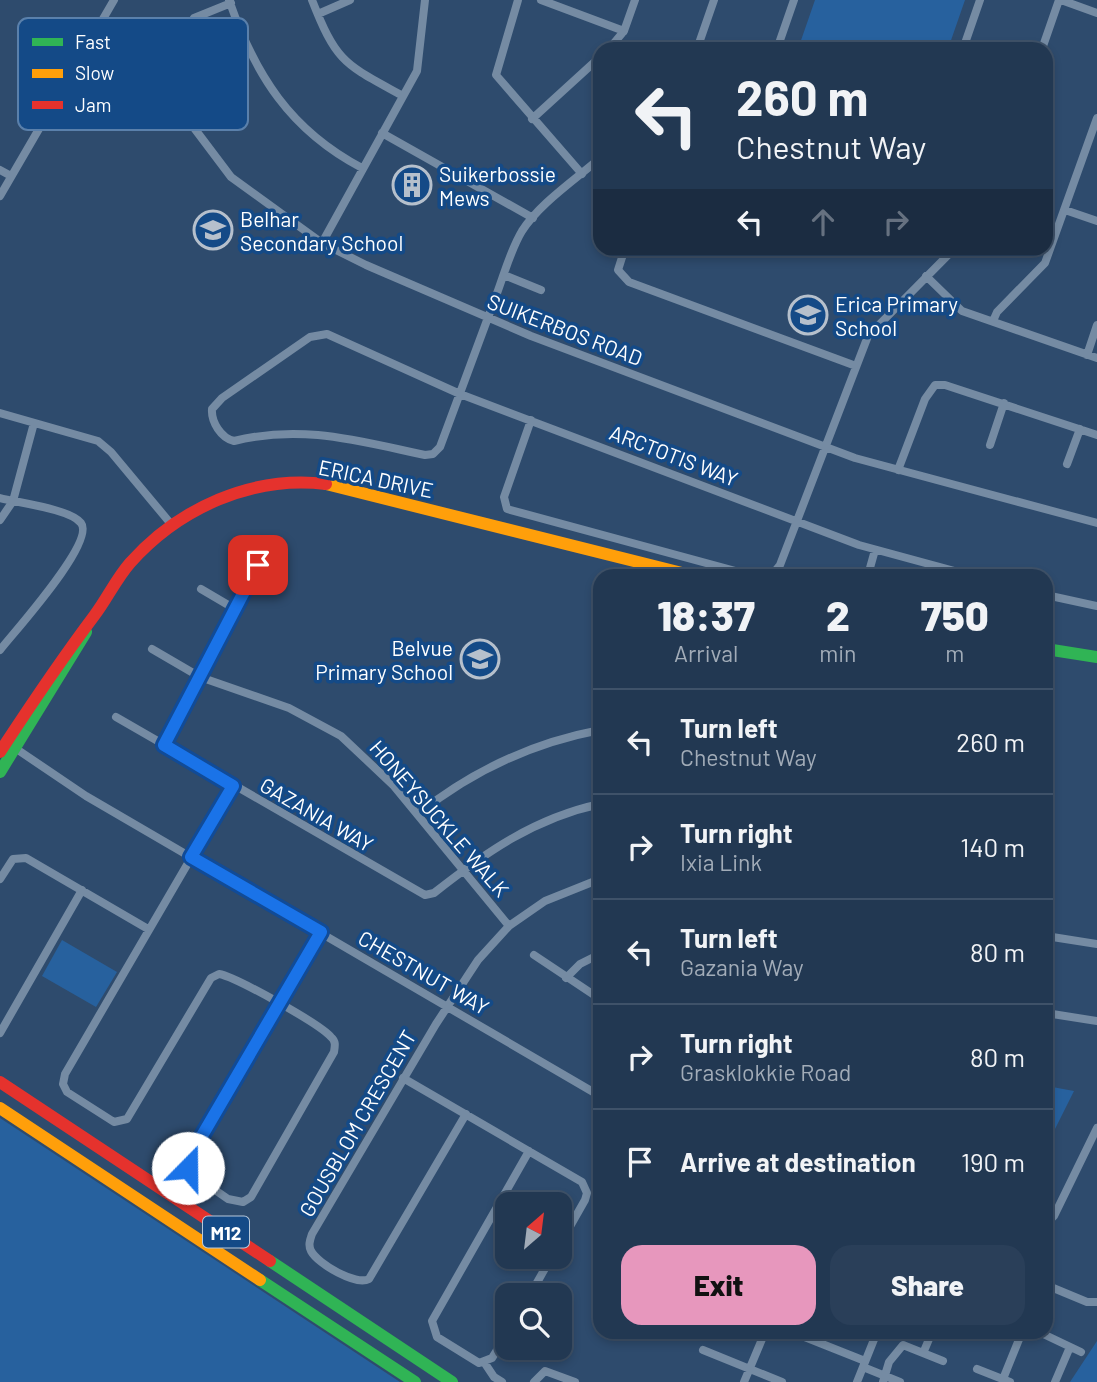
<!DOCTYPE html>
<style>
:root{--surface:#223852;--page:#2a3f59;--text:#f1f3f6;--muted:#a2acb8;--line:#3f5269;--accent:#e797bd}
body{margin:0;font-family:Barlow,sans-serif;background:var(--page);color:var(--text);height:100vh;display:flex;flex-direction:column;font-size:26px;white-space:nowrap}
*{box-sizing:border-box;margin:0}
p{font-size:23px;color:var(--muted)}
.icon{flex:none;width:38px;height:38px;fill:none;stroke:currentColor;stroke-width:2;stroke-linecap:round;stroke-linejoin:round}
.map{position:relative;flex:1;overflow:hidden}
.side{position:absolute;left:593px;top:569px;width:460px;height:770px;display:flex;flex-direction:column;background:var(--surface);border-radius:21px;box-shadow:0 4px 10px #0003,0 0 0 2px var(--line)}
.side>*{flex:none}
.hud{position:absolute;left:593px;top:42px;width:460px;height:214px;border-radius:21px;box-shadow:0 4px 10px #0003,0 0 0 2px var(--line);background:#223852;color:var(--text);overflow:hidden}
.needle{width:46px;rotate:28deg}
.tools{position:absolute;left:495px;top:1192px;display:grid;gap:14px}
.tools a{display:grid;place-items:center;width:77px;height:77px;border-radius:14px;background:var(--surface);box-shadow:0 4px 10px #0003,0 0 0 2px var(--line);font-size:35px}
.pin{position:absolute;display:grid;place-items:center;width:60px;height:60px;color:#fff;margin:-30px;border-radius:14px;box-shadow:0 4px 10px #0006}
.me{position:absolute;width:77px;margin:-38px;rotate:22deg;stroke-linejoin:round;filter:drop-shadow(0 0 5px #0008)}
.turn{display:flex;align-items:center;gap:24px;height:147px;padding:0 28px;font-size:32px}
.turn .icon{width:91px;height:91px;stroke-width:2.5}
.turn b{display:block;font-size:49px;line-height:60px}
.lanes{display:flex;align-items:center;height:66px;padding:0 28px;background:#0003;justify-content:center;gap:35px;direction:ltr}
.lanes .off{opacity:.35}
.eta{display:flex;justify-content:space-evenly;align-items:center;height:119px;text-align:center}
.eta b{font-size:42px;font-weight:800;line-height:49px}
.cta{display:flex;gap:14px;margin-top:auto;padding:14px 28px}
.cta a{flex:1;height:80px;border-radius:21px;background:var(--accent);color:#111;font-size:28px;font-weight:800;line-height:80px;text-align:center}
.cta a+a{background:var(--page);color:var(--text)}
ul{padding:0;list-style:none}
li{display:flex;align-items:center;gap:21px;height:105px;padding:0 28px;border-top:2px solid var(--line)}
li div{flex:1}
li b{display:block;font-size:26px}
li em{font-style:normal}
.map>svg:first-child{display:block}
.green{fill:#27619e}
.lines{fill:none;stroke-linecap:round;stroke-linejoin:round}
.street{stroke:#758ba3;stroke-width:8}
.fast{stroke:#30b455;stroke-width:12}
.slow{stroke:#ff9f0a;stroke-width:12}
.jam{stroke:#e5322d;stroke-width:12}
.route-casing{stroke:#114b97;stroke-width:18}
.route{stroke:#1a73e8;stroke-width:12}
.labels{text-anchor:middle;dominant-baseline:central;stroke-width:7;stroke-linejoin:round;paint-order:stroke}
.shield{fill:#144a87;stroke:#b8c9db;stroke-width:2}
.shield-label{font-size:19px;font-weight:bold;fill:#fff}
.poi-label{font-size:21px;fill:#fff;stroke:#144a87;text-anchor:start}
.street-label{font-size:21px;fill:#fff;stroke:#144a87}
.key{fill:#144a87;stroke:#5a80ab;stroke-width:2}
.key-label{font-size:19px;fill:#fff}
</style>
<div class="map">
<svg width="1097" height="1382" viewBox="0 0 1097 1382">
<rect width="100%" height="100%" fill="#2e4b6d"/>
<path class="green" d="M 815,0 L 965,0 L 948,49 L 798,49 Z
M 62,940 L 117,972 L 96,1007 L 42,976 Z
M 1047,1086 L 1074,1091 L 1047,1145 L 1046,1086 Z
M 0,1118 L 400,1382 L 0,1382 Z
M 1097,1341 L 1097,1382 L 1070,1382 Z"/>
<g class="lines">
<path class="street" d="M 229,0 C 255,75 290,130 362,168
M 312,0 C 337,64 345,64 403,96
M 518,0 L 496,75 L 582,174
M 541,0 L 624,31
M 1061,0 L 1097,13
M 318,14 L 350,0
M 86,47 L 153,86 L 176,104 L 231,177 L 322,243 L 366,265 L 531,336 L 855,458 L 1097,523
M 609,49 L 624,31 L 635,0
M 697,49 L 714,0
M 777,49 L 794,0
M 963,49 L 980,0
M 1042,49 L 1059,0
M 167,58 L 194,18 L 231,3
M 532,119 L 600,57
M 382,133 L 533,218
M 600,158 C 575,180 540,203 522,231 C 510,251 504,275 496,296 C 477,346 459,397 440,447 L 433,454 L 425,455 C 358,441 302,424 234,441 C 221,438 211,422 212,409 L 222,398 L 310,337 L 327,334 L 460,394 L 859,545 L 973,576
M 0,170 L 11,176
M 0,196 L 114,0
M 1065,210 L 1097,221
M 322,243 L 417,71 L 425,0
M 625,248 L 618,270 L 629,282 L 856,366
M 504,275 L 541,290
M 926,276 L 962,311 L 1097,358
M 993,321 L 997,312 L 1045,263 L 1097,118
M 1087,355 L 1097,325
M 0,413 L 98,441 L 111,452 L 171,524
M 531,420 L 504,497 L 507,509 L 754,576
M 990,445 L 1004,403
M 1067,464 L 1080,429
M 898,470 L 925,399 L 935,385 L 945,385 L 1097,435
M 0,498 C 19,503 70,509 81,523 C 96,542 14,632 0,650
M 0,520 L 13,501 L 34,423
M 868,575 L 875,550
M 771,576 L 780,565 L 868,336 L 955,248
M 201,589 L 235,609
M 1046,595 L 1097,606
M 152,649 L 200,677 L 289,708 L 341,736 L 393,785 L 509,926
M 116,717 L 425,895 L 434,893 C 486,852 535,818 600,804
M 164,745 L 258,565
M 15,748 L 86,796 L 600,1096
M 233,786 L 65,1074 L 63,1084 L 67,1092 L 114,1122 L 127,1119 L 211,978 L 219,974 C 236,977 320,1024 331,1037 C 336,1041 335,1046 334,1052 L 251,1197 L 243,1202 L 228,1199 L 192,1174 L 188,1169 L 189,1158 L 321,932
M 418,814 C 472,771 531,743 600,730
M 0,879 L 13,859 L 26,858 L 148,929
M 1046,936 L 1097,944
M 534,955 L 600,999
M 566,978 L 580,964 L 600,954
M 1046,1013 L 1097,1021
M 0,1033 L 82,890
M 403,1078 L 582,1182 L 587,1193 L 585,1200 L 560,1244
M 466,1114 L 369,1279 C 356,1286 318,1264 311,1251 C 308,1245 310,1240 312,1234 L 436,1024 L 478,960 L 509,926 L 545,901 L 600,879
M 1046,1224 L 1054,1216 L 1097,1128
M 1046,1285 L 1087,1302 L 1097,1302
M 530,1295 L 552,1256
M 792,1332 L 865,1361
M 1039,1332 L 1081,1352
M 508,1333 L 492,1358 L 479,1363 L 437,1337 L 432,1321 L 529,1151
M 703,1350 L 782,1382
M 924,1351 L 932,1332
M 484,1362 L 494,1377 L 502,1382
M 863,1367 L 900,1382
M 977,1369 L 1010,1382
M 1003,1379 L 1022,1332
M 534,1382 L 545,1371 L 575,1382
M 744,1382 L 765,1332
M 857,1382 L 877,1332
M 883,1382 L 889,1362 L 903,1345 L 943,1361
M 1055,1382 L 1070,1347"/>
<path class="fast" d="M 1046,649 L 1097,657
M 0,772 L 86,632
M 270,1261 L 452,1382
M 260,1280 L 415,1382"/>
<path class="slow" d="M 326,484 L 694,576
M 0,1108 L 260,1280"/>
<path class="jam" d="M 0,752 C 30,706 61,660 94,616 C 107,599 116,579 130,563 C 179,508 252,475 326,484
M 0,1082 L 270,1261"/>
</g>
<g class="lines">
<defs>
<path id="route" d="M 188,1168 L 189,1158 L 321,932 L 191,857 L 233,786 L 164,745 L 258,565"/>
</defs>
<use href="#route" class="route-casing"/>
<use href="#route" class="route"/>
</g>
<defs>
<symbol id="building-ring" viewBox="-11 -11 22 22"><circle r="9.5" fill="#144a87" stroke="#b6c0cc" stroke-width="1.5"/><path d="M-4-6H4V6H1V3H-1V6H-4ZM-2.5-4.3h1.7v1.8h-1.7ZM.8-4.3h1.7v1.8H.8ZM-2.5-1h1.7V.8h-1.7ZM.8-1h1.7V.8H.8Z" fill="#b6c0cc"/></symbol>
<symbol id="school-ring" viewBox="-11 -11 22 22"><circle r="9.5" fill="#144a87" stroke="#b6c0cc" stroke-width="1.5"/><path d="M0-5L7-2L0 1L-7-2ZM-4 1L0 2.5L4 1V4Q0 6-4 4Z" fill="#b6c0cc"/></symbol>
</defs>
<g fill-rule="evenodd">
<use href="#building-ring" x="390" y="163" width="44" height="44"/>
<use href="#school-ring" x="191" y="208" width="44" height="44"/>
<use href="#school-ring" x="786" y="293" width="44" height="44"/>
<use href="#school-ring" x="458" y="637" width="44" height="44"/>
</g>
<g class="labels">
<rect class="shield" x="203" y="1216.5" width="46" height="31" rx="5"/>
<g class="shield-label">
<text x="226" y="1232">M12</text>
</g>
<g class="poi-label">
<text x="439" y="173">Suikerbossie<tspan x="439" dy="24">Mews</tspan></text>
<text x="240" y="218">Belhar<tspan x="240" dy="24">Secondary School</tspan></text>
<text x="835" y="303">Erica Primary<tspan x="835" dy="24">School</tspan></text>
<text x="453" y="647" text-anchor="end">Belvue<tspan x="453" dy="24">Primary School</tspan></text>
</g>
<g class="street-label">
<text transform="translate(565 329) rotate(21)">SUIKERBOS ROAD</text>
<text transform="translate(674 455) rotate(21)">ARCTOTIS WAY</text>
<text transform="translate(376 478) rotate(12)">ERICA DRIVE</text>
<text transform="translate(317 814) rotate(30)">GAZANIA WAY</text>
<text transform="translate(440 818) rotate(49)">HONEYSUCKLE WALK</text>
<text transform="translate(424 972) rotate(30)">CHESTNUT WAY</text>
<text transform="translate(357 1123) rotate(-60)">GOUSBLOM CRESCENT</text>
</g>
</g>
<rect x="18" y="18" width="230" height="112" rx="10" class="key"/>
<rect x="32" y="38" width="31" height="8" fill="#30b455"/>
<rect x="32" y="69" width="31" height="9" fill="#ff9f0a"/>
<rect x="32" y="101" width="31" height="8" fill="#e5322d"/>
<g class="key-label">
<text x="75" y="49">Fast</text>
<text x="75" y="80">Slow</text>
<text x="75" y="112">Jam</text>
</g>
</svg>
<div class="tools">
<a><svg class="needle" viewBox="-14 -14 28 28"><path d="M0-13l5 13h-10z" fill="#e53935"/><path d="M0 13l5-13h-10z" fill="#a2acb8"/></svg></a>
<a><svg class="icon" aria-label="search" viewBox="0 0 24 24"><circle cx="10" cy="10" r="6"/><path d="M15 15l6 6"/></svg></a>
</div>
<div class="pin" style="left:258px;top:565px;background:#d93025"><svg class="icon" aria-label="arrive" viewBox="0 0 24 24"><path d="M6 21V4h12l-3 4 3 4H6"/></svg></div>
<svg class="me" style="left:188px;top:1168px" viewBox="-20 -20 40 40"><circle r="19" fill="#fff"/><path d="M0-13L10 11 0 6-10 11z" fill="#1a73e8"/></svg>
<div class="hud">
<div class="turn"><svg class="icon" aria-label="left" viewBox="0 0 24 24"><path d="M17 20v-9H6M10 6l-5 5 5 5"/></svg><div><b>260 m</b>Chestnut Way</div></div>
<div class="lanes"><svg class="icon" aria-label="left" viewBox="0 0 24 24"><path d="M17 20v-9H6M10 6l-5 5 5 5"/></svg><svg class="icon off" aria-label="ahead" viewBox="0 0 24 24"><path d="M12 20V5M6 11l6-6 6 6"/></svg><svg class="icon off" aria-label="right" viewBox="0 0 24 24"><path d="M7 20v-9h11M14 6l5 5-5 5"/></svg></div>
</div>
<section class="side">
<div class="eta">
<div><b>18:37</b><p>Arrival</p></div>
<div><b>2</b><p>min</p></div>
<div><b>750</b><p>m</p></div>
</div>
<ul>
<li><svg class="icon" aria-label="left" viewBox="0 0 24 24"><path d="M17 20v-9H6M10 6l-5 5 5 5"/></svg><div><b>Turn left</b><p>Chestnut Way</p></div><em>260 m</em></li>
<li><svg class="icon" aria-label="right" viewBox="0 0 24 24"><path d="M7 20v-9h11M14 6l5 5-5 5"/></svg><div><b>Turn right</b><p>Ixia Link</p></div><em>140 m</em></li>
<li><svg class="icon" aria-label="left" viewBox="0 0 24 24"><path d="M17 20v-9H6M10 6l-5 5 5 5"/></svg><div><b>Turn left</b><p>Gazania Way</p></div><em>80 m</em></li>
<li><svg class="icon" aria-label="right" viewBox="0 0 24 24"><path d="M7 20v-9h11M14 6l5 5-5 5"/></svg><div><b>Turn right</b><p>Grasklokkie Road</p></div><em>80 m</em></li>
<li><svg class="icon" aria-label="arrive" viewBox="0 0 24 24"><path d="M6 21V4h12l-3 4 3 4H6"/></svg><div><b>Arrive at destination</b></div><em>190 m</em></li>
</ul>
<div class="cta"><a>Exit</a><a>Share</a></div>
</section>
</div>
